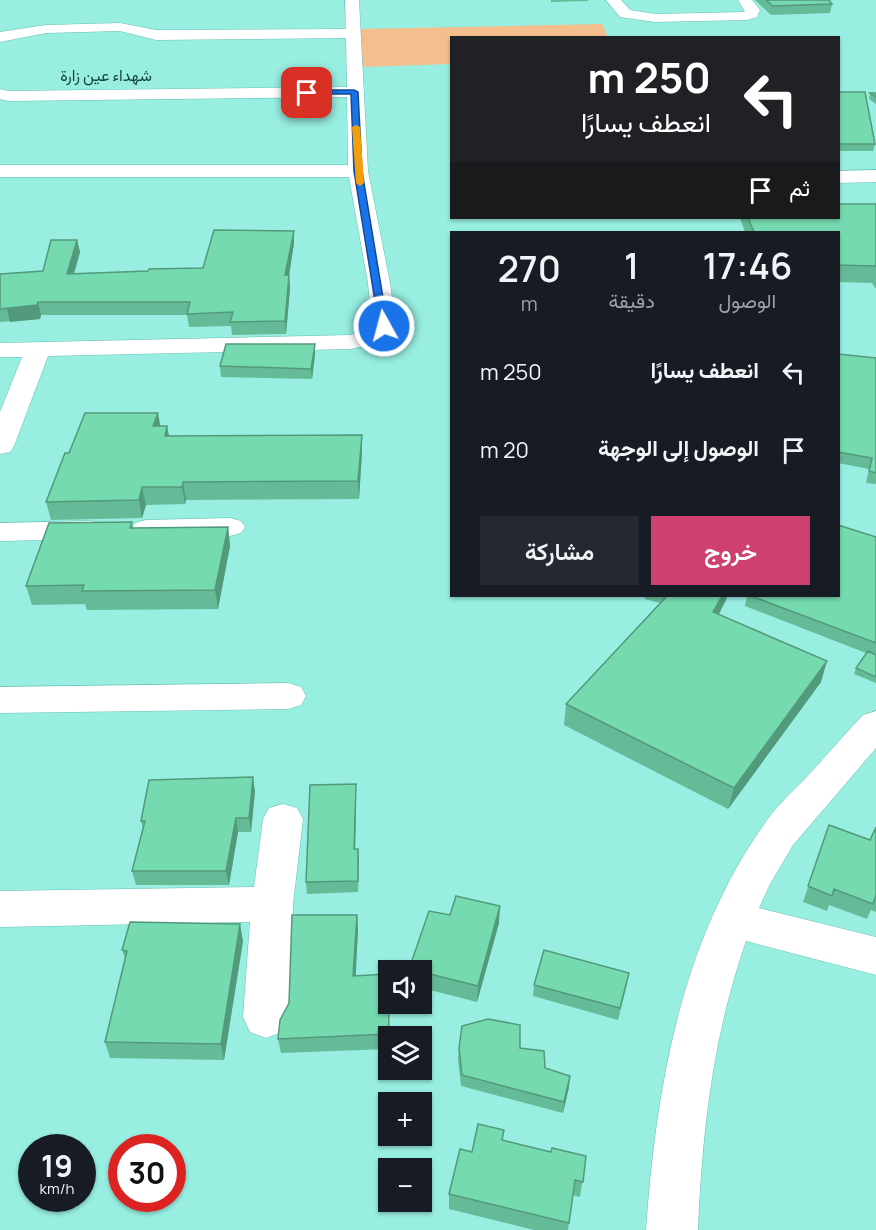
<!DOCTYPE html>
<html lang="ar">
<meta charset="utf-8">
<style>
:root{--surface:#171b24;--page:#242831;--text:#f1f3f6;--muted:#9ea1a6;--accent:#ce406f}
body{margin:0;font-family:Manrope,Vazirmatn,sans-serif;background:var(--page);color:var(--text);direction:rtl;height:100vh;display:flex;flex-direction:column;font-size:22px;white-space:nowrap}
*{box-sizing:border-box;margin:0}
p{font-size:20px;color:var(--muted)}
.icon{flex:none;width:33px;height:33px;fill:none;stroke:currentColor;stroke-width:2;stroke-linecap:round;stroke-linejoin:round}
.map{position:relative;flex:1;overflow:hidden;direction:ltr}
.drawer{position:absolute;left:450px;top:231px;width:390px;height:366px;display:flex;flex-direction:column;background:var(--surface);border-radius:0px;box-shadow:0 2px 4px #0004;direction:rtl}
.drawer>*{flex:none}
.banner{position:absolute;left:450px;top:36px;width:390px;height:183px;border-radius:0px;box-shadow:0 2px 4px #0004;direction:rtl;background:#202124;color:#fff;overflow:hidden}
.fabs{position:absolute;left:378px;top:960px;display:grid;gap:12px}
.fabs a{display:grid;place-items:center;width:54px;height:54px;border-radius:0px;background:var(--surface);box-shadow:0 2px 4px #0004;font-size:30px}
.speed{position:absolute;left:18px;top:1134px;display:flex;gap:12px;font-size:30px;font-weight:700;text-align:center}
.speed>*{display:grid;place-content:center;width:78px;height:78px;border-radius:50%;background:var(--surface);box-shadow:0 2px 4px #0004;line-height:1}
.speed small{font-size:15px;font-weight:400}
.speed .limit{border:9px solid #d22;background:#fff;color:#111}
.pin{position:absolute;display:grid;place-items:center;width:51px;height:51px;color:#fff;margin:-26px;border-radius:12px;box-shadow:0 3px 9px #0006}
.me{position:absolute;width:66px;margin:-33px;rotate:353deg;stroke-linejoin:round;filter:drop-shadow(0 0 4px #0008)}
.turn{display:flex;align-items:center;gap:21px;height:126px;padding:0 30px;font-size:27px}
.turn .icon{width:78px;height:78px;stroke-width:2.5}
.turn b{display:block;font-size:42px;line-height:51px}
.then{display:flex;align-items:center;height:57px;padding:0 30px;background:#0003;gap:12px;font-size:22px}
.eta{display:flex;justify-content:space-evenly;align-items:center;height:102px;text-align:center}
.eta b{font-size:36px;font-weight:600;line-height:42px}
.action{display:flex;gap:12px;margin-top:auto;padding:12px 30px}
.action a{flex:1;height:69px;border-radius:0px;background:var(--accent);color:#fff;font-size:24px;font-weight:600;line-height:69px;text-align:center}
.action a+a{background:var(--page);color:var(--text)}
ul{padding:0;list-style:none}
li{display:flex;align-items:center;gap:18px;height:78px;padding:0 30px}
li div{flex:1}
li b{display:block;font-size:22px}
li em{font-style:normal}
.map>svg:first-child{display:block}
.green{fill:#f4bf8d}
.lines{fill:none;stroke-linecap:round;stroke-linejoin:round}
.minor-casing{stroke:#69c0b5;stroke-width:1}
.minor{fill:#fff;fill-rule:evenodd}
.wall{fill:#65bb97}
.shaded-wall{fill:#53997b}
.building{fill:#76dab0;stroke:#53997b;stroke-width:1.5}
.route{fill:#1a73e8;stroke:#114b97;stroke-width:1.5}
.slow{fill:#f59e0b}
.labels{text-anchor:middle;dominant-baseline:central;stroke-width:6;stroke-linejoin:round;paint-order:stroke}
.far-quarter-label{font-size:16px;fill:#164540;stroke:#97eee1}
</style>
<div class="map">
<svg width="876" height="1230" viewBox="0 0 876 1230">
<rect width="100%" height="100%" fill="#97eee1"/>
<path class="green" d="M 602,24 L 608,37 L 452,38 L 451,64 L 361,67 L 360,29 Z"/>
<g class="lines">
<defs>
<path id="minor" d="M 345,0 L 359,0 L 368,171 L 390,283 L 396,326 C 384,344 370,345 350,349 L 48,356 L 14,446 L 10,452 L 0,454 L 0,412 L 22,357 L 0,357 L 0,343 L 350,335 L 365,331 L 372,325 L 368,283 L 349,177 L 0,177 L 0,165 L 348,165 L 347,97 L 8,101 L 0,99 L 0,89 L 8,91 L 347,87 L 346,38 L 156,40 L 120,31 L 46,33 L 0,42 L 0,32 L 46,25 L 120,23 L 156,30 L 346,29 Z
M 606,0 L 621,0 L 630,10 L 655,14 L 745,12 L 738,0 L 752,0 L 760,10 L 757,17 L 747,20 L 655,22 L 620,17 Z
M 876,170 L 876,182 L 838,183 L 838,171 Z
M 230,518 L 241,521 L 245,527 L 241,533 L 230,536 L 146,538 L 135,535 L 131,529 L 135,523 L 146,520 Z
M 91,521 L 102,524 L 106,530 L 102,536 L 91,539 L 0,541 L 0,523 Z
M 288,683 L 301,687 L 306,696 L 301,705 L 288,709 L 0,713 L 0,687 Z
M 876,711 L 876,748 L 793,845 L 770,884 L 759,908 L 876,937 L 876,975 L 746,941 C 713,1035 702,1131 698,1230 L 646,1230 C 656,1088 681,941 765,823 C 776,807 791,793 805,779 C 824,758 843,736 863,715 Z
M 283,804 L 297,808 L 303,819 L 293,904 L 289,1017 L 282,1032 L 266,1038 L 250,1032 L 243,1017 L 250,922 L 0,927 L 0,891 L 254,887 L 263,819 L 269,808 Z"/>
</defs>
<use href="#minor" class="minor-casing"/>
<use href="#minor" class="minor"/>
</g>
<path class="wall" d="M 551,0 L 588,0 L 588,1 L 551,2 Z
M 755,0 L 829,0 L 832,4 L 830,13 L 771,15 Z
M 838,92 L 875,144 L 873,151 L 838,151 Z
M 870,93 L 876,93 L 876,104 L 869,99 Z
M 876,204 L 876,288 L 875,288 L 872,283 L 838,282 L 838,232 L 745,232 L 740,218 L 838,218 Z
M 294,231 L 294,243 L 289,275 L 290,288 L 286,334 L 232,335 L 231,326 L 189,327 L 187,315 L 41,315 L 40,319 L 0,322 L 0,274 L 43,271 L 77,240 L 80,252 L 74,274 L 148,271 L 203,268 Z
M 838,354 L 876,358 L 876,484 L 866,483 L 869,469 L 838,463 Z
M 315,355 L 312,379 L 221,377 L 220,366 Z
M 160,426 L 167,426 L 169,436 L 362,452 L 359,499 L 186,500 L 185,504 L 146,505 L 142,518 L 51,520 L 46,502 L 69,453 Z
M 132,522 L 133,528 L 228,527 L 230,546 L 218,609 L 87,610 L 85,604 L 32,605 L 26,586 Z
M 876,537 L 876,683 L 854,674 L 856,668 L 866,653 L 745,606 L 747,596 L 838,596 Z
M 645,596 L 727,596 L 726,600 L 719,614 L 821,682 L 728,809 L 564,725 L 566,704 L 660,603 L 645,599 Z
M 356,784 L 356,796 L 355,849 L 358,849 L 358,892 L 307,894 L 306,882 Z
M 255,791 L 251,832 L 238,832 L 229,885 L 136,885 L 132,871 L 143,828 L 141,821 Z
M 829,825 L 870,840 L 876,827 L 876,912 L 871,910 L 867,919 L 829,905 L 827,911 L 803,902 Z
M 357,915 L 358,930 L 355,975 L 389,1004 L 388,1049 L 281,1053 L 278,1039 Z
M 499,923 L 477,1002 L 422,988 L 422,970 L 410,970 L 409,969 Z
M 243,941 L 224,1060 L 110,1058 L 105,1042 L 125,958 L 122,950 Z
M 627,984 L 618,1020 L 533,996 L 534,985 Z
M 459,1048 L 520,1048 L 569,1087 L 563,1113 L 461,1086 L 458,1059 Z
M 503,1140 L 551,1152 L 586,1156 L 580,1197 L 573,1195 L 568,1230 L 534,1230 L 449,1209 L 449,1194 L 472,1152 Z"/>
<path class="shaded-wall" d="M 294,231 L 294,243 L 287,288 L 285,275 Z
M 77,240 L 80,252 L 70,287 L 67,274 Z
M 289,275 L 290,288 L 286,334 L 285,321 Z
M 38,302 L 41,315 L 40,319 L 10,322 L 7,309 Z
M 315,344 L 315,355 L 312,379 L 311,369 Z
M 158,413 L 161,430 L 153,426 Z
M 167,426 L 170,443 L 165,436 Z
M 362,435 L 362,452 L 359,499 L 358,481 Z
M 183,482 L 186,500 L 185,504 L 182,487 Z
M 142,487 L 146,505 L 142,518 L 139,500 Z
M 228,527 L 230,546 L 218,609 L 215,590 Z
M 722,596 L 727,596 L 726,600 L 709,632 L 713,612 Z
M 827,661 L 821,682 L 728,809 L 734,788 Z
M 253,777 L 255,791 L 251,832 L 249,818 Z
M 356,784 L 356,796 L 355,860 L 354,849 Z
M 236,818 L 238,832 L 229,885 L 226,871 Z
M 358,849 L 359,860 L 358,892 Z
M 500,906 L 499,923 L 477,1002 L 478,986 Z
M 357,915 L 358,930 L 355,990 L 353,976 Z
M 240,924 L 243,941 L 224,1060 L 221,1044 Z
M 570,1076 L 569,1087 L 563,1113 L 564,1102 Z"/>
<path class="building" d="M 766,0 L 829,0 L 832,4 L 773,6 Z
M 838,92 L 865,92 L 875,144 L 839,144 L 838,142 Z
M 870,93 L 876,93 L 876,97 Z
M 838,204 L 876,204 L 876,266 L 838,265 L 838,232 L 754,232 L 748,218 L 838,218 Z
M 214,230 L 294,231 L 285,275 L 289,275 L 285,321 L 230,322 L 233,312 L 187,314 L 190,302 L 38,302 L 37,305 L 0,309 L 0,274 L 43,271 L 51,240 L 77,240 L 67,274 L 148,271 L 149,269 L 203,268 Z
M 226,344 L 315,344 L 311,369 L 220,366 Z
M 838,354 L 876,358 L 876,473 L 869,471 L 872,458 L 838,452 Z
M 85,413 L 158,413 L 153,426 L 167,426 L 165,436 L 362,435 L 358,481 L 183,482 L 182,487 L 142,487 L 139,500 L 46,502 L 65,453 L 69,453 Z
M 132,522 L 130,528 L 228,527 L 215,590 L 82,591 L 84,585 L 26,586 L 49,523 Z
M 838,525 L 876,537 L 876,643 L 751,596 L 838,596 Z
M 667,596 L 722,596 L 713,612 L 827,661 L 734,788 L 566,704 Z
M 868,651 L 876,655 L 876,677 L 856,668 Z
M 253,777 L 249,818 L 236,818 L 226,871 L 132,871 L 145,821 L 141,821 L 149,780 Z
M 356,784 L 354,849 L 358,849 L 358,881 L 306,882 L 310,785 Z
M 829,825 L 870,840 L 876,827 L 876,895 L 873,904 L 834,889 L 832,896 L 808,886 Z
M 456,896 L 500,906 L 478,986 L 422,972 L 422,970 L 409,969 L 429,911 L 450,915 Z
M 292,915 L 357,915 L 353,976 L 388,974 L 389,1034 L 278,1039 L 280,1020 L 289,1003 Z
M 130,922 L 240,924 L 221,1044 L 105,1042 L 127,951 L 122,950 Z
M 544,950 L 629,973 L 620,1008 L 534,985 Z
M 488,1019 L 520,1025 L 520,1048 L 544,1051 L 545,1068 L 570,1076 L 564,1102 L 462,1075 L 459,1048 L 462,1026 Z
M 478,1124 L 504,1130 L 502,1140 L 551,1152 L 552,1148 L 586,1156 L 583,1182 L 575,1180 L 569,1223 L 449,1194 L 460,1149 L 472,1152 Z"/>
<path class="route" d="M 307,90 L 354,90 L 358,92 L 362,171 L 388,328 L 379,326 L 354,171 L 351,94 L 304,94 Z"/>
<path class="slow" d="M 356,125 L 360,127 L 364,183 L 360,186 L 356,183 L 352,127 Z"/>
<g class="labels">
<g class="far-quarter-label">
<text x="106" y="75">شهداء عين زارة</text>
</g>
</g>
</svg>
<div class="fabs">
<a><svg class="icon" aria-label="sound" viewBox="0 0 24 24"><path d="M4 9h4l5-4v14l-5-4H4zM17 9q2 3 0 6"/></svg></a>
<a><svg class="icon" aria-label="layers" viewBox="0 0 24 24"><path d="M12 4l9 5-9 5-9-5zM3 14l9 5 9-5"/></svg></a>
<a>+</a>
<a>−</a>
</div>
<div class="speed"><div>19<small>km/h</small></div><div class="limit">30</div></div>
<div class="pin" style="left:307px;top:93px;background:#d93025"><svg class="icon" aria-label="arrive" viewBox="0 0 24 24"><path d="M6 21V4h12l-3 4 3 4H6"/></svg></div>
<svg class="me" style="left:384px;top:326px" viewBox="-20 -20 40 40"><circle r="17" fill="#1a73e8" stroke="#fff" stroke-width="3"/><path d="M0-11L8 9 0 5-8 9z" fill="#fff"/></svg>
<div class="banner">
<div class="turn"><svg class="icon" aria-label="left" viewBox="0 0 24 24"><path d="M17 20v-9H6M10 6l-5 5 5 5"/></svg><div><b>250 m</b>انعطف يسارًا</div></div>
<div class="then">ثم<svg class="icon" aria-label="arrive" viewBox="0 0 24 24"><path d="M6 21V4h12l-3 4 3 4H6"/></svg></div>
</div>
<section class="drawer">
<div class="eta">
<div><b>17:46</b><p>الوصول</p></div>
<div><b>1</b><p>دقيقة</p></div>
<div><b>270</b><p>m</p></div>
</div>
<ul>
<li><svg class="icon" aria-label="left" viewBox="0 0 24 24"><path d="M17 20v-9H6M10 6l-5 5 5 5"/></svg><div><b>انعطف يسارًا</b></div><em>250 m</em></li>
<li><svg class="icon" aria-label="arrive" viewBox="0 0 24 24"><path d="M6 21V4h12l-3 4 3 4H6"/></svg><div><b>الوصول إلى الوجهة</b></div><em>20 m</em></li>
</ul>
<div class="action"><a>خروج</a><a>مشاركة</a></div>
</section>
</div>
